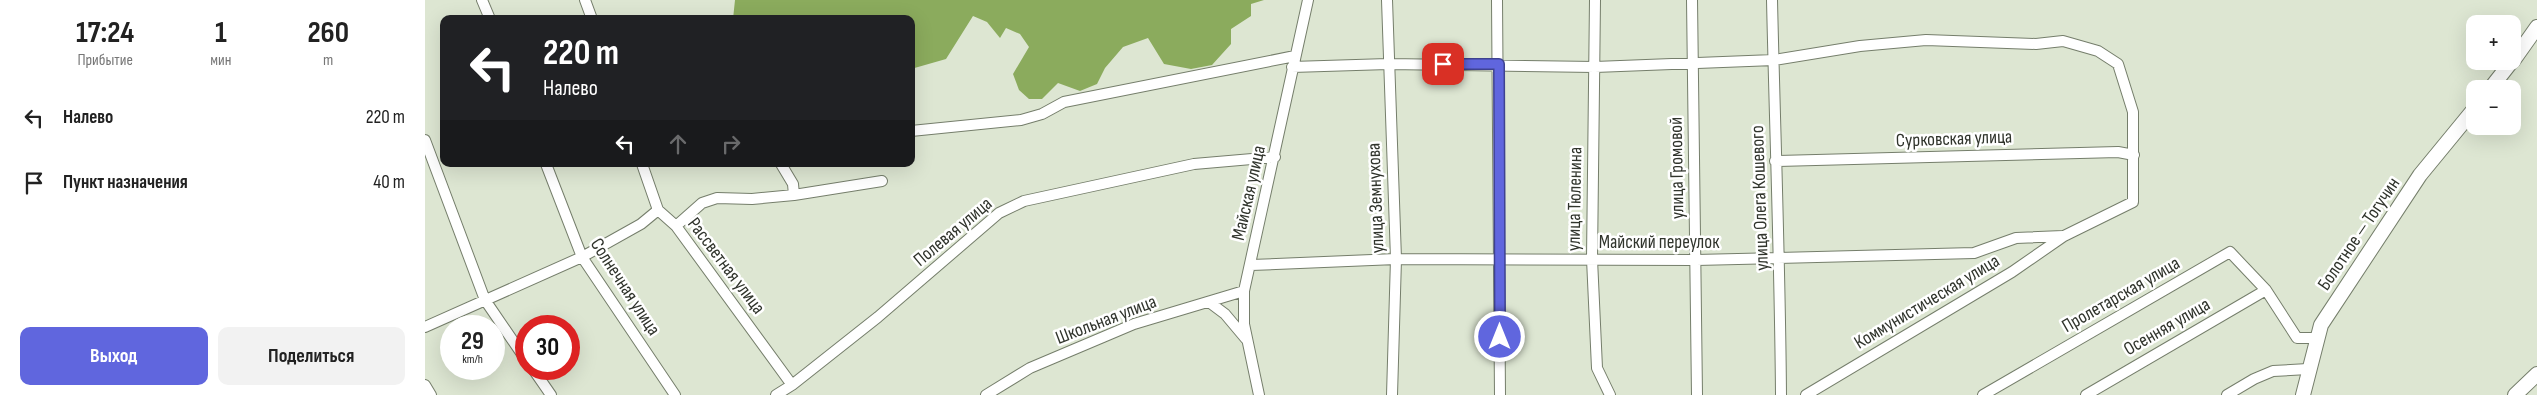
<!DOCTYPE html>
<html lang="ru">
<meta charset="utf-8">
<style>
:root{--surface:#fff;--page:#f2f2f2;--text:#222;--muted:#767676;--accent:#6066de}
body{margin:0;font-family:"Sofia Sans Condensed",sans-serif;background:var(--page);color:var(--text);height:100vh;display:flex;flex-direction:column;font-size:19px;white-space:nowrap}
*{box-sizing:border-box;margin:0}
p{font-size:16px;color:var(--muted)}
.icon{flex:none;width:28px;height:28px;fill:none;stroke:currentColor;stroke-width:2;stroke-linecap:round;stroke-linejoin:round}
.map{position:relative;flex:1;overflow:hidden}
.sheet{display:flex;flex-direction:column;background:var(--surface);width:425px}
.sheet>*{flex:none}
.hud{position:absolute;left:15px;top:15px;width:475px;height:152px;border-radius:10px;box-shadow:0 5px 20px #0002;background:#202124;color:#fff;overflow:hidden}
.fabs{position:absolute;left:2041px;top:15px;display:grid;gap:10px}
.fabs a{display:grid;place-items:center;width:55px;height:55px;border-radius:10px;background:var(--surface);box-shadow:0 5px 20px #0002;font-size:25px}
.speed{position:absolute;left:15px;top:315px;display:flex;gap:10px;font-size:25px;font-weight:700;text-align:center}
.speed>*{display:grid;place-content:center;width:65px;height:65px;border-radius:50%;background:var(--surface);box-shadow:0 5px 20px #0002;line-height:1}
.speed small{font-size:12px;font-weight:400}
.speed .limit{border:8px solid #d22;background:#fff;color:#111}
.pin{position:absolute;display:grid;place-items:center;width:42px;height:42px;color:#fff;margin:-21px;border-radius:10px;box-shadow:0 2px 8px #0006}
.me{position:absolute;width:55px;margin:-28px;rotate:0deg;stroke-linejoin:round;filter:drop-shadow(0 0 4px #0008)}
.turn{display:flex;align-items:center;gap:18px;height:105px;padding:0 20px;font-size:22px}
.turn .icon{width:65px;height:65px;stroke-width:2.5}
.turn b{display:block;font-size:35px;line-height:42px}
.lanes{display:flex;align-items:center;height:48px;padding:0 20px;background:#0003;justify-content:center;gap:25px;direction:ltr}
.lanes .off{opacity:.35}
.eta{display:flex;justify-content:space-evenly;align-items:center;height:85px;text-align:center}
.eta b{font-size:30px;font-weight:700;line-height:35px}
.primary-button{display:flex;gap:10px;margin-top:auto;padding:10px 20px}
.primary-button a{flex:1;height:58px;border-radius:10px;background:var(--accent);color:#fff;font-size:20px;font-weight:700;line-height:58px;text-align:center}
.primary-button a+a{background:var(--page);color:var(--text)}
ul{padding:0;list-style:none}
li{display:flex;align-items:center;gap:15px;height:65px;padding:0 20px}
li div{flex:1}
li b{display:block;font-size:19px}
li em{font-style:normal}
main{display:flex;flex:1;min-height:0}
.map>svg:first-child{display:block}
.forest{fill:#8bab5d}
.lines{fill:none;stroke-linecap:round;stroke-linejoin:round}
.street-casing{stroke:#757e6b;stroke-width:12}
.secondary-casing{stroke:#757e6b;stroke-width:16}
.street{stroke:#fff;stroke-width:10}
.secondary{stroke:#fff;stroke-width:14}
.route-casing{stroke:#3e4290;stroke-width:12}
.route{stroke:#6066de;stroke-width:9}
.labels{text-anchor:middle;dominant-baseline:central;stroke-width:5;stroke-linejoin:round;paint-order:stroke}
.street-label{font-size:19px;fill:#30342c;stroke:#fff}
</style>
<main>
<section class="sheet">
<div class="eta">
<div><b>17:24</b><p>Прибытие</p></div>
<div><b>1</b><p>мин</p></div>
<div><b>260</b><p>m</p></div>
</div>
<ul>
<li><svg class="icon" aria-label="left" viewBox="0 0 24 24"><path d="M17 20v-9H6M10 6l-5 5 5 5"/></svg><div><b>Налево</b></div><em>220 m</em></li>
<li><svg class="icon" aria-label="arrive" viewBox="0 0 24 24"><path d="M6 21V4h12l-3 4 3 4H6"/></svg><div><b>Пункт назначения</b></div><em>40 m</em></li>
</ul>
<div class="primary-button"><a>Выход</a><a>Поделиться</a></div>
</section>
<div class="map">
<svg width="2112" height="395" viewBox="0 0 2112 395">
<rect width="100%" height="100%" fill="#dde6d2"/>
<path class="forest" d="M 310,0 L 839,0 L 826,4 L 826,16 L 806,29 L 806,44 L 787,65 L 766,69 L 739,64 L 723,38 L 698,47 L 680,68 L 672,84 L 655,91 L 633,83 L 617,99 L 604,99 L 594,90 L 588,74 L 604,47 L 595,34 L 581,28 L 575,38 L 562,22 L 548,16 L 521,59 L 486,69 L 486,19 L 308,19 Z"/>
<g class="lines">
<defs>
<path id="street" d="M 57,0 L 65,19
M 160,0 L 167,19
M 962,0 L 971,259 L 967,395
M 1072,0 L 1075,395
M 1170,0 L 1167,259 L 1172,368 L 1185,395
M 1267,0 L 1272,395
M 1347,0 C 1350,132 1355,263 1356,395
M 867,67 L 963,64 L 1170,67 L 1349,60 L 1435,46 L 1501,40 L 1611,44 L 1638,41 L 1673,51 L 1693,64 L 1708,112 L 1708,202 L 1639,236 L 1587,272 L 1381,395
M 486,131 L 596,120 L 617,114 L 639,102 L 870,56
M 0,140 L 60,300 L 101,360
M 1350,161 L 1693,152 L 1709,155
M 121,164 L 157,257 L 250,395
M 217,164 L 233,210 L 251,226 L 367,385
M 356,164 L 368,184 L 369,195
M 251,226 L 277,203 L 292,198 L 327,199 L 369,195 L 457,181
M 826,265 L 971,259 L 1271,260 L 1549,253 L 1591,238 L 1638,236
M 784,302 L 800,314 L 821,339
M 0,327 L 157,257 L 216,224 L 233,210
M 108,369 L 126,395
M 0,385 L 6,395
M 351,395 L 367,385 L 453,317 L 574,213 L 599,201 L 769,164 L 850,157
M 561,395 L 605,368 L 709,324 L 819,291
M 834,395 L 819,324 L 819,291 L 883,0
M 1558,395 L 1805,252 L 1841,290 L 1872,338 L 1893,338
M 1661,395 L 1841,290
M 1802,395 L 1829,379 L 1848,371 L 1883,369"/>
<path id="secondary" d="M 2088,61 L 2112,27
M 2065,89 L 2087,61
M 1878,395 L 1896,325 L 1995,175 L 2050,108
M 2090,395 L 2112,374"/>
</defs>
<use href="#street" class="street-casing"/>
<use href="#secondary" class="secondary-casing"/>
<use href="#street" class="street"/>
<use href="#secondary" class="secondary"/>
</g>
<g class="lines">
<defs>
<path id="route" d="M 1018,64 L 1074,64 L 1075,337"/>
</defs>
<use href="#route" class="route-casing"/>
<use href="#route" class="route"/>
</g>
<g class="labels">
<g class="street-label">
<text transform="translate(1529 139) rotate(-2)">Сурковская улица</text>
<text transform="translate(1252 168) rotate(-91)">улица Громовой</text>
<text transform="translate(824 193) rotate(-77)">Майская улица</text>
<text transform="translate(951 198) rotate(-92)">улица Земнухова</text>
<text transform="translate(1335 198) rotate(-92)">улица Олега Кошевого</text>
<text transform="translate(1150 199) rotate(-89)">улица Тюленина</text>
<text transform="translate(528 232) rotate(-40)">Полевая улица</text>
<text transform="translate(1934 234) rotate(-56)">Болотное — Тогучин</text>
<text x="1234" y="242">Майский переулок</text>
<text transform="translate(301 266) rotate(53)">Рассветная улица</text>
<text transform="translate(200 287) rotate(57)">Солнечная улица</text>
<text transform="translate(1696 295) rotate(-30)">Пролетарская улица</text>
<text transform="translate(1502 302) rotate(-31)">Коммунистическая улица</text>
<text transform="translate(681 320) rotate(-21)">Школьная улица</text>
<text transform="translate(1742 327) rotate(-30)">Осенняя улица</text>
</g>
</g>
</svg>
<div class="fabs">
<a>+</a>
<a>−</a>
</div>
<div class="speed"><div>29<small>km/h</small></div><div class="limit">30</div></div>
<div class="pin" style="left:1018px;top:64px;background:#d93025"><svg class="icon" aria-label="arrive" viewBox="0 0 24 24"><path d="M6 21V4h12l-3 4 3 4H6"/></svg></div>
<svg class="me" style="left:1075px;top:337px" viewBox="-20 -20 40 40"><circle r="17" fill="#6066de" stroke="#fff" stroke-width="3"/><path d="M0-11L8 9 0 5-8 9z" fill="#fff"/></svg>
<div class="hud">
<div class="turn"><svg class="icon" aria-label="left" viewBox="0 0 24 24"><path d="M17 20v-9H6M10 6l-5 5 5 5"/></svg><div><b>220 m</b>Налево</div></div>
<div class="lanes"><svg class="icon" aria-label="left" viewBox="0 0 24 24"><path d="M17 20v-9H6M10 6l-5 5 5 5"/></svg><svg class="icon off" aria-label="ahead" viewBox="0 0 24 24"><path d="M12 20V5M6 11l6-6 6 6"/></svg><svg class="icon off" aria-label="right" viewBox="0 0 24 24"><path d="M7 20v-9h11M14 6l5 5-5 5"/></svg></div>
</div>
</div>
</main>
